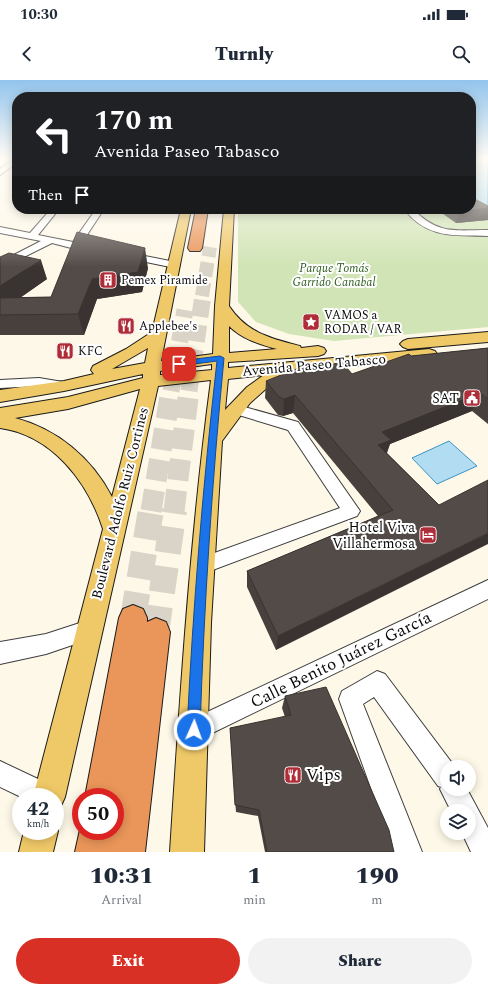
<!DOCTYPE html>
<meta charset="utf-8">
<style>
:root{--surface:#fff;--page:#f2f2f3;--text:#1f2937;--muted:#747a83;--accent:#d93025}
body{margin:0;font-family:Spectral,serif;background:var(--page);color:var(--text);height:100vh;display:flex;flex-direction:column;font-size:15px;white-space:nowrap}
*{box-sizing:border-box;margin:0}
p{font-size:13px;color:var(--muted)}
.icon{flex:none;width:22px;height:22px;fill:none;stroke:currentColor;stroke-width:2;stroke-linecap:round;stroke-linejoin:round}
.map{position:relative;height:772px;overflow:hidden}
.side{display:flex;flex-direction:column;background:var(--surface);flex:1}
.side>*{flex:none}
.top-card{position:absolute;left:12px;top:12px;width:464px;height:122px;border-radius:16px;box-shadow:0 2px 10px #0003;background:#202124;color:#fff;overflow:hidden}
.tools{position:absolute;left:440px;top:680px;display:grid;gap:8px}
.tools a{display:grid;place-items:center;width:36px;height:36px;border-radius:50%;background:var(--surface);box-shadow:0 2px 10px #0003;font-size:20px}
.speed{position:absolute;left:12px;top:708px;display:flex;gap:8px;font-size:20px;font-weight:700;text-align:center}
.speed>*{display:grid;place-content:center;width:52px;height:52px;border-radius:50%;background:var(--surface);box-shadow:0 2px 10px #0003;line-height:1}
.speed small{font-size:10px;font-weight:400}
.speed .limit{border:6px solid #d22;background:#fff;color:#111}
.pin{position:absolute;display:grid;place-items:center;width:34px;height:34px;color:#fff;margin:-17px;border-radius:8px;box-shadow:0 2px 6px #0006}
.me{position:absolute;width:44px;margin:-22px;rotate:2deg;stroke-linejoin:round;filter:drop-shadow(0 0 3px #0008)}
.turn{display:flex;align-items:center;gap:14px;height:84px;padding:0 16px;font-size:18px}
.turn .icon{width:52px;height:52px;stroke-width:2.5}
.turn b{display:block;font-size:28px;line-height:34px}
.then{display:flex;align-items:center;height:38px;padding:0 16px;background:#0003;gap:8px;font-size:15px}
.eta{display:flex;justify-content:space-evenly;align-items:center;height:68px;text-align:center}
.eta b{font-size:24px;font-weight:800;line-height:28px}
.button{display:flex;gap:8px;margin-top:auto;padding:8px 16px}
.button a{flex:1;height:46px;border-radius:24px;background:var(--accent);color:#fff;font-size:16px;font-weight:800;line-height:46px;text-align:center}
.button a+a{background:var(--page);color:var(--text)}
.status{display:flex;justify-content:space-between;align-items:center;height:28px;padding:0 20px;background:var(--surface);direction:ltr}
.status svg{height:11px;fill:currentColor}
header{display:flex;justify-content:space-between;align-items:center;height:52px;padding:0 16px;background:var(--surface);font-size:18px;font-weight:800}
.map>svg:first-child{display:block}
.green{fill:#d0e4b5}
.water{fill:#b1dcf1;stroke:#3d94c3}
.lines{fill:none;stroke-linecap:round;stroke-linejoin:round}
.highway-tunnel-far3{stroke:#d9d4c7;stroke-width:14;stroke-dasharray:14 6;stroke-linecap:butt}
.highway-tunnel-far2{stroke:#d9d4c7;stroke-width:17;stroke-dasharray:17 8;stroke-linecap:butt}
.highway-tunnel-far1{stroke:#d9d4c7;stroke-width:21;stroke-dasharray:21 10;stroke-linecap:butt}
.highway-tunnel{stroke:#d9d4c7;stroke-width:26;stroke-dasharray:26 14;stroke-linecap:butt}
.minor-casing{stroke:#3d3d3d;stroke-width:2}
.major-casing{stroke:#1b1b1b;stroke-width:2}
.highway-casing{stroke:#1b1b1b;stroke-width:2}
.minor{fill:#fff;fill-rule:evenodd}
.major{fill:#efc867;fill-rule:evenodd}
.highway{fill:#ea9559;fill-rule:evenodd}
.wall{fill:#47403d}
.shaded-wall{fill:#393432}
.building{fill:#524b47;stroke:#393432}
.route{fill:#1a73e8;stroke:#114b97}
.labels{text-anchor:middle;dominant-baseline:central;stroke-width:4;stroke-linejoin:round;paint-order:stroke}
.far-park-label{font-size:12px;font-style:italic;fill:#2f5c20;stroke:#fff}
.far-poi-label{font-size:12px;fill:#0a0a0a;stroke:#fff;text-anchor:start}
.street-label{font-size:14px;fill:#0a0a0a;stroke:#fff}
.poi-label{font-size:14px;fill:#0a0a0a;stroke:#fff;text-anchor:end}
.near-street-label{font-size:17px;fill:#0a0a0a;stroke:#fff}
.near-poi-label{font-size:17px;fill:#0a0a0a;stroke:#fff;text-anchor:start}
</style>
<div class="status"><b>10:30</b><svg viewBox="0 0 49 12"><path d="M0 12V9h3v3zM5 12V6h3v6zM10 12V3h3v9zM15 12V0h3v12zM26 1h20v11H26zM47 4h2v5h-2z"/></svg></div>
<header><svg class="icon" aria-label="back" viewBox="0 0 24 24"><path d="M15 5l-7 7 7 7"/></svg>Turnly<svg class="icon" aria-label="search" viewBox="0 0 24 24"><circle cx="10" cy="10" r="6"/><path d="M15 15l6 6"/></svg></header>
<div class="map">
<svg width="488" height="772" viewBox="0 0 488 772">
<rect width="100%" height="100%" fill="#fef8e8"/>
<path class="green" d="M 488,127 L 488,247 L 334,261 L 289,254 L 256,242 L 238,222 L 238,129 L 471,129 Z"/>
<path class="water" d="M 471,79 L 488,79 L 488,138 L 471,121 Z
M 449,361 L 477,386 L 437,404 L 412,378 Z"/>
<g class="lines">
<path class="highway-tunnel-far3" d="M 202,216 L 210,167"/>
<path class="highway-tunnel-far2" d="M 171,311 L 185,230
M 189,311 L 203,215"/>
<path class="highway-tunnel-far1" d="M 151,431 L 171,310
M 174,431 L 189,310"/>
<path class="highway-tunnel" d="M 133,538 L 151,430
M 156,552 L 174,430"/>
<defs>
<path id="minor" d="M 13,79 L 17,79 L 17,83 L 0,95 L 0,89 Z
M 51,129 L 59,129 L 38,155 L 73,162 L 96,129 L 104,129 L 81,164 L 96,167 L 98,169 L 96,171 L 75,169 L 52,163 L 0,189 L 0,182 L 41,161 L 0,153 L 0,147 L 30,153 Z
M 404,129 L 413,129 C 438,155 455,150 488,150 L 488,156 C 454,155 427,159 404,129 Z
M 125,172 L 175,182 L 180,185 L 175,188 L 122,177 L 120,175 L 122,173 Z
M 39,298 L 69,303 L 71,306 L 69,309 L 64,310 L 39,306 L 0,308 L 0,300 Z
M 234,324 L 298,342 L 360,431 L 357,436 L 202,494 L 195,492 L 193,486 L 195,480 L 340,428 L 288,350 L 229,332 L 227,329 L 229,326 Z
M 488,500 L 488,519 L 202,658 L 194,662 L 186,658 L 182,650 L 186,642 Z
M 89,540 L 96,543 L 99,550 L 96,557 L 46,574 L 0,584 L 0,562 L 46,554 Z
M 377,591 L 385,594 L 455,687 L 447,687 L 447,709 L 467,709 L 488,748 L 488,772 L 471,772 L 462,753 L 469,753 L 469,731 L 451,731 L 440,709 L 441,707 L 438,706 L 374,617 L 363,624 L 422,772 L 394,772 L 339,619 L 342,611 Z
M 0,681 L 57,708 L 61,717 L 57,726 L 55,727 L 55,717 L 21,717 L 0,707 Z"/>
<path id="major" d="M 181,129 L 191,129 L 161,281 L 213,274 L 215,226 L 224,129 L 234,129 L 229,226 C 247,253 270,258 300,266 L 301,268 L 318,266 L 324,268 L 326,271 L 324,274 L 318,276 L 228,282 L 228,288 L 429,269 L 435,271 L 437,274 L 435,277 L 429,279 L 292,292 L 268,307 L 250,323 L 222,361 L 211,543 L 204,772 L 170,772 C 180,615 190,457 211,300 L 158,306 L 65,717 L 60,728 L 55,731 L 55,717 L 33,717 L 103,449 C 88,402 52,355 0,348 L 0,328 L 68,317 L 143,298 L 143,294 L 64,311 L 0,322 L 0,310 L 64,301 L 94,294 L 91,290 L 93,286 L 126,269 L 152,252 ZM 229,246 C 242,259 259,264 277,269 L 229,273 ZM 148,268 L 145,283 L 112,289 ZM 212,284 L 212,290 L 160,295 L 160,291 ZM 264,295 L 247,307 L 225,330 L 228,299 ZM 140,309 L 112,417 C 92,378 57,349 15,338 L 68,329 Z
M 488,252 L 488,262 L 408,269 L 403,267 L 400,264 L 403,261 L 408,259 Z
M 55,744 L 58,751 L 53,772 L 19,772 L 24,751 L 55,751 Z"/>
<path id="highway" d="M 196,129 L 208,129 L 202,168 L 200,171 L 190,171 L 188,168 Z
M 133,525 L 143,529 L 147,538 L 147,542 L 156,538 L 166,542 L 170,552 L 145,772 L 75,772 L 81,745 L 81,751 L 115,751 L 115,717 L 85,717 L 119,538 L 123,529 Z"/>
</defs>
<use href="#minor" class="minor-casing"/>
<use href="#major" class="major-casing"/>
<use href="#highway" class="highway-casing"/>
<use href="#minor" class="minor"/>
<use href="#major" class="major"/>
<use href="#highway" class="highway"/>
</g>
<path class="wall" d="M 488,126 L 488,140 L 456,143 L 436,129 L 471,129 Z
M 0,177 L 47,199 L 21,217 L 51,217 L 148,188 L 142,212 L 97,219 L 84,255 L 0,255 Z
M 488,268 L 488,344 L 472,331 L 390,364 L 387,373 L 439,425 L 276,570 L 247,507 L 247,491 L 378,436 L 293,333 L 283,336 L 278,335 L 265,318 L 266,301 L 313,293 L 352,294 L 411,276 Z
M 285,616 L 394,772 L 265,772 L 258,736 L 236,732 L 230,648 L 285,637 L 282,628 Z"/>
<path class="shaded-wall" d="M 488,128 L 488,140 L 456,143 L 459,132 Z
M 145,168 L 148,188 L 142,212 L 97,219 L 84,255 L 78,234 L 92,199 Z
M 41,180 L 47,199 L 0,232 L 0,206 Z
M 480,313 L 472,331 L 390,364 L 385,377 L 373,382 L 382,352 Z
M 295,315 L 293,333 L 283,336 L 284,319 Z
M 488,453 L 488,464 L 276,570 L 278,556 Z"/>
<path class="building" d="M 471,117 L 488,126 L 488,128 L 459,132 L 456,129 L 471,129 Z
M 77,152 L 145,168 L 138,192 L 92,199 L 78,234 L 0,235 L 0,218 L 51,217 Z
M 9,173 L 41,180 L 0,206 L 0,177 Z
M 488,268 L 488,319 L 480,313 L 382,352 L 391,360 L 378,365 L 439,425 L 488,400 L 488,453 L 278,556 L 247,491 L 393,430 L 295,315 L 284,319 L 279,317 L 266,301 L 304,286 L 313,293 L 341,281 L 352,294 L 409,274 L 411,276 Z
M 326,607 L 389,750 L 394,772 L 267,772 L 259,730 L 235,725 L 230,648 L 291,635 L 285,616 Z"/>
<linearGradient id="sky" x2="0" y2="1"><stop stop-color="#92c4ec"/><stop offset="0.42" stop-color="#fffcf5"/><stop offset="1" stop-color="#fffcf5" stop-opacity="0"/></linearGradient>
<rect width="488" height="187" fill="url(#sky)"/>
<path class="route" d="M 220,276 L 224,278 C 212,402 204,526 200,650 L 198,655 L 194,657 L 189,655 L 187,650 C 193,527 203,404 217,281 L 179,286 L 176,284 L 179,281 Z"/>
<defs>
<symbol id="building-square" viewBox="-11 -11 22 22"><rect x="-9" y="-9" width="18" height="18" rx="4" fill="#af2d39" stroke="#fff"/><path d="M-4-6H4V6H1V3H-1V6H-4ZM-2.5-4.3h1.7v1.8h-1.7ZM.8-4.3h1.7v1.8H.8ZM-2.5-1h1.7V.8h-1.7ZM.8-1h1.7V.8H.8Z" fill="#fff"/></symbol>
<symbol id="sight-square" viewBox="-11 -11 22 22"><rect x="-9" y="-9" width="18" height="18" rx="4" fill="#af2d39" stroke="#fff"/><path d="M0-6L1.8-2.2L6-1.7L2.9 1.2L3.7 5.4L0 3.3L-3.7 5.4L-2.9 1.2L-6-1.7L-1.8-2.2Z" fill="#fff"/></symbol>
<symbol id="restaurant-square" viewBox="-11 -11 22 22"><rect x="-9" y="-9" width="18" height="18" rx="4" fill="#af2d39" stroke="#fff"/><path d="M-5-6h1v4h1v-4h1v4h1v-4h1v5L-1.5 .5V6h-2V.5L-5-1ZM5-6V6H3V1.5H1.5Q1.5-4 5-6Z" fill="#fff"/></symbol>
<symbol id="civic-square" viewBox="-11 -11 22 22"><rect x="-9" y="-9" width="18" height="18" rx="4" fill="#af2d39" stroke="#fff"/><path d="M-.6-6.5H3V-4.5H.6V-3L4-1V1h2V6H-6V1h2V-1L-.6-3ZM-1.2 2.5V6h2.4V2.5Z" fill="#fff"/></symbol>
<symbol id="hotel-square" viewBox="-11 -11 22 22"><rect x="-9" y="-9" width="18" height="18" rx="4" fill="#af2d39" stroke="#fff"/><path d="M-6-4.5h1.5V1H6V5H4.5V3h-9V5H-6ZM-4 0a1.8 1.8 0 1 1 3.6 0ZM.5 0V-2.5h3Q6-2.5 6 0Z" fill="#fff"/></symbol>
</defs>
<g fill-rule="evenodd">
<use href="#building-square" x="98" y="190" width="20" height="20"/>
<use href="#sight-square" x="301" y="232" width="20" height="20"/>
<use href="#restaurant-square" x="116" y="236" width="20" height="20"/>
<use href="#restaurant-square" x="55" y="261" width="20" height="20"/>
<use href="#civic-square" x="462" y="308" width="20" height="20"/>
<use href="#hotel-square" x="418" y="445" width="20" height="20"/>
<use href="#restaurant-square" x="283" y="685" width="20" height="20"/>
</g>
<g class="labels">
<g class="far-park-label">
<text x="334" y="188">Parque Tomás<tspan x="334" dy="14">Garrido Canabal</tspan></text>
</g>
<g class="far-poi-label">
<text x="121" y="200">Pemex Piramide</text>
<text x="324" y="235">VAMOS a<tspan x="324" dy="14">RODAR / VAR</tspan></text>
<text x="139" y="246">Applebee's</text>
<text x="78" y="271">KFC</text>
</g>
<g class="street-label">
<text transform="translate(314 285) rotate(-5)">Avenida Paseo Tabasco</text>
<text transform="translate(120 423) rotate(-76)">Boulevard Adolfo Ruiz Cortines</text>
</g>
<g class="poi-label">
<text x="459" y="318">SAT</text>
<text x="415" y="447">Hotel Viva<tspan x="415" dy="16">Villahermosa</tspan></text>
</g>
<g class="near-street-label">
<text transform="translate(341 580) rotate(-26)">Calle Benito Juárez García</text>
</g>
<g class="near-poi-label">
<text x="306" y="695">Vips</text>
</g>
</g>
</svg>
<div class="tools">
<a><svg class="icon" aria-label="sound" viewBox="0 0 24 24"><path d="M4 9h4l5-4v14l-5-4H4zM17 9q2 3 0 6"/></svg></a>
<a><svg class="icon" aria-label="layers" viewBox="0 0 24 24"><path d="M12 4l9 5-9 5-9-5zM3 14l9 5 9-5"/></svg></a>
</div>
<div class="speed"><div>42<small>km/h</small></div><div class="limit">50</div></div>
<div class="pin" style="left:179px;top:284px;background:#d93025"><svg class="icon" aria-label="arrive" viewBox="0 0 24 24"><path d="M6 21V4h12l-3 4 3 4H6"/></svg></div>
<svg class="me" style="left:194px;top:650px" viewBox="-20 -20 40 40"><circle r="17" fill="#1a73e8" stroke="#fff" stroke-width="3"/><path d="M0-11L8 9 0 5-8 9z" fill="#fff"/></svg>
<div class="top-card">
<div class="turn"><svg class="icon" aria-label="left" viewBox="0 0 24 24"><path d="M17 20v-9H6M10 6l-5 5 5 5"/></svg><div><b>170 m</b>Avenida Paseo Tabasco</div></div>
<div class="then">Then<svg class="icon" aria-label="arrive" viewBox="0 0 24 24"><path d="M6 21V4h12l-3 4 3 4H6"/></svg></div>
</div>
</div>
<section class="side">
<div class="eta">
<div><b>10:31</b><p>Arrival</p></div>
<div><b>1</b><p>min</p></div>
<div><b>190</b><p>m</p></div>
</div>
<div class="button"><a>Exit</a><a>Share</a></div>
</section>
